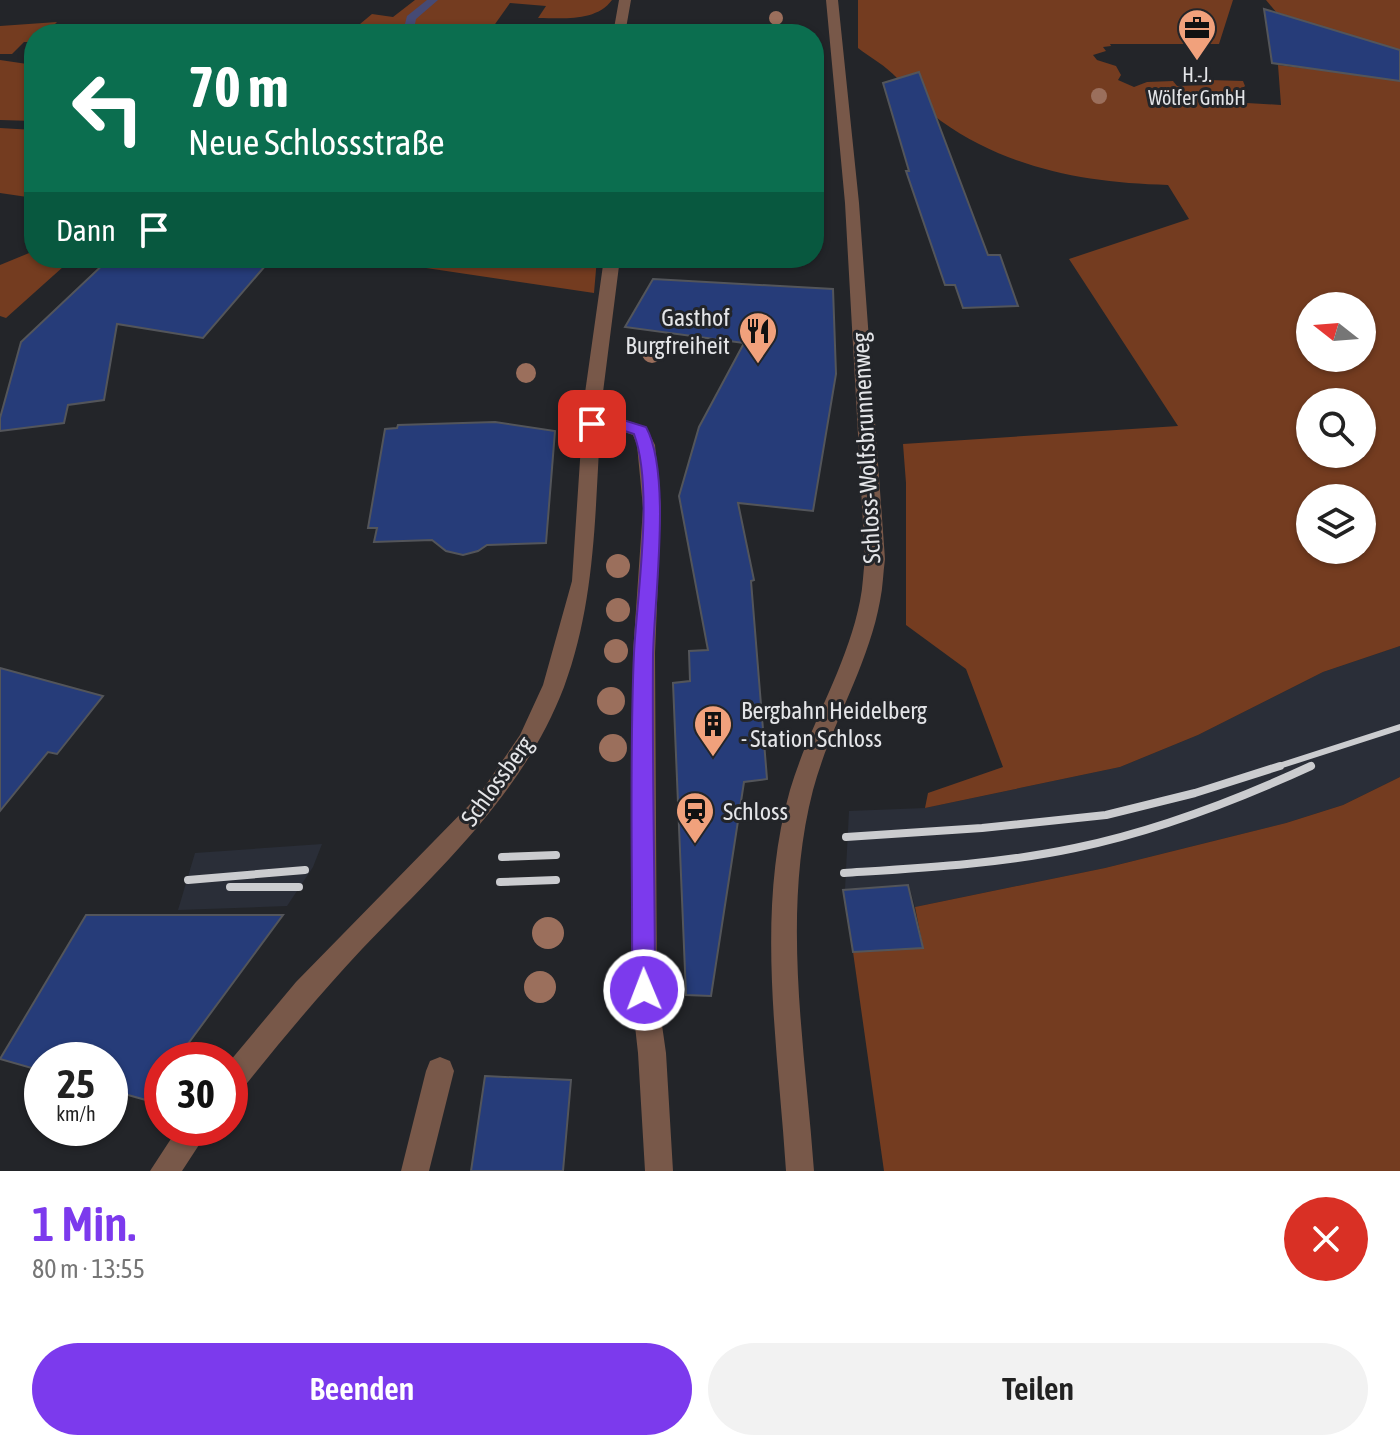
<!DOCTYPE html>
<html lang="de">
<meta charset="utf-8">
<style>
:root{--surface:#fff;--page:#f2f2f2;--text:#222;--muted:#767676;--accent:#7c3aed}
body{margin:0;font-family:"Asap Condensed",sans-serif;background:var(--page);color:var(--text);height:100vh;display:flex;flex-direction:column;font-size:30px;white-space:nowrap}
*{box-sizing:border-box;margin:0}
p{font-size:26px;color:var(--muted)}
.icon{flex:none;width:44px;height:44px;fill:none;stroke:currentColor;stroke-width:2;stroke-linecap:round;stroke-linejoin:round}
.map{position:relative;height:1171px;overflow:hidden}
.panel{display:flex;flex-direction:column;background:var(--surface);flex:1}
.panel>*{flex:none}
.top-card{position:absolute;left:24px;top:24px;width:800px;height:244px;border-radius:32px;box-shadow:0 2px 6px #0004;background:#0b6e4f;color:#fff;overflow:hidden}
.needle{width:52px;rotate:287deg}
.fabs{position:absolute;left:1296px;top:292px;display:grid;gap:16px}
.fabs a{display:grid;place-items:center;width:80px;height:80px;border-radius:50%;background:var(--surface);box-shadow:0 2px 6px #0004;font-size:40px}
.speed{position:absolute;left:24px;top:1042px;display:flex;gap:16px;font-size:40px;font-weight:700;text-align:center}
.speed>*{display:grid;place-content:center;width:104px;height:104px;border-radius:50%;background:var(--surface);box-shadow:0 2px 6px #0004;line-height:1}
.speed small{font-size:20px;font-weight:400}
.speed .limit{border:12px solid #d22;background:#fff;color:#111}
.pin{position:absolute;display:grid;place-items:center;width:68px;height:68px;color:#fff;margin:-34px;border-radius:16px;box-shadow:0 4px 12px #0006}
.me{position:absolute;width:88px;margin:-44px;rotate:359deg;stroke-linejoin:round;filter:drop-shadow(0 0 6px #0008)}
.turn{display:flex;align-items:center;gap:28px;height:168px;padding:0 32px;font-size:36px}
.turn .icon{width:104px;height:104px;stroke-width:2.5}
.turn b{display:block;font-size:56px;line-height:68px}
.then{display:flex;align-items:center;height:76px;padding:0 32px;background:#0003;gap:16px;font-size:30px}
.round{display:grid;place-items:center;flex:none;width:84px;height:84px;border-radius:42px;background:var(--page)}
.head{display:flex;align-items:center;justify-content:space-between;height:136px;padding:0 32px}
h1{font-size:48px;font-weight:600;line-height:60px;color:var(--accent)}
.action{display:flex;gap:16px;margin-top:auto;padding:16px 32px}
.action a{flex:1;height:92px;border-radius:48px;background:var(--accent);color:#fff;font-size:32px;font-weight:600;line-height:92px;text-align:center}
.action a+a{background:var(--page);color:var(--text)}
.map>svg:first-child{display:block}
.built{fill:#2a2e38}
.green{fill:#743c20;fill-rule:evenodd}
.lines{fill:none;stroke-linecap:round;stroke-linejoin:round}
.stream{fill:#464a74;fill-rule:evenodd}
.building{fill:#263c79;stroke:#53555a;stroke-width:2}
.service{fill:#785849;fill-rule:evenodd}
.minor{fill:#785849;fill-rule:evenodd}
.rail-far1{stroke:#cbcccf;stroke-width:6}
.rail{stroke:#cbcccf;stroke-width:8}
.tree{fill:#9b6f5c}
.route{fill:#7c3aed;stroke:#51269a;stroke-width:2}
.labels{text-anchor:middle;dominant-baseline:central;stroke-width:6;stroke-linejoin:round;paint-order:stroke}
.far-poi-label{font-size:20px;fill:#e4e5e8;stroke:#232529}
.poi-label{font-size:24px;fill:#e4e5e8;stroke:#232529;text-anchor:start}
.street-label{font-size:24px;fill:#e4e5e8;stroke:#232529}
</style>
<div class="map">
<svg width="1400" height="1171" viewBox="0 0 1400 1171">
<rect width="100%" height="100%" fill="#232529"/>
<path class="built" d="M 1400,646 L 1400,777 L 1343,805 L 1286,823 L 1105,868 L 915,907 L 909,885 L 845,889 L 849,811 L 925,808 L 1120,767 L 1198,735 L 1323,672 Z
M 322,844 L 313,867 L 287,906 L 178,910 L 195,853 Z"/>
<path class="green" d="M 415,0 L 612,0 C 596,22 563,18 538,18 L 546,6 L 510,3 L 488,34 L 348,34 L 372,14 L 393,17 Z
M 858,0 L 1255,0 L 1233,0 L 1219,44 L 1110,44 L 1111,46 L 1103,47 L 1106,51 L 1093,55 L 1097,60 L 1116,66 L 1121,75 L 1118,80 L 1134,87 L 1147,82 L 1173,81 L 1177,86 L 1211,85 L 1209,80 L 1243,81 L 1245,86 L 1234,96 L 1247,103 L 1281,105 L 1278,65 L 1346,73 L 1361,39 L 1276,12 L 1266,0 L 1400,0 L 1400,646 L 1323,672 L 1198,735 L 1120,767 L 925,808 L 928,793 L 1003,767 L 966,669 L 906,625 L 906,483 L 903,444 L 1178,426 L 1069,259 L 1189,219 L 1168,185 C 1087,183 1008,169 941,121 C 923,108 912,93 897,78 C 886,66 871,58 858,48 ZM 1310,306 L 1362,306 L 1362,358 L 1310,358 ZM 1310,402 L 1362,402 L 1362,454 L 1310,454 ZM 1310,498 L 1362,498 L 1362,550 L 1310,550 Z
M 57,22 L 45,34 L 34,34 L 34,42 L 24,42 L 12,54 L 0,54 L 0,26 Z
M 0,60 L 34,65 L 34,121 L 0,120 Z
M 0,128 L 34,130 L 34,198 L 0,193 Z
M 34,251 L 34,258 L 73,258 L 6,318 L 0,316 L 0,265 Z
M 359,258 L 597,258 L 594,293 Z
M 1400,777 L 1400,1171 L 884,1171 L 853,952 L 923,947 L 915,907 L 1105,868 L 1286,823 L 1343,805 Z"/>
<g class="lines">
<path class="stream" d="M 427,0 L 438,0 L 416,19 L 415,24 L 423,34 L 413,34 L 405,24 L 407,16 Z"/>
</g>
<path class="building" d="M 1264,9 L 1400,50 L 1400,81 L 1272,63 Z
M 919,72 L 988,255 L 1000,255 L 1018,306 L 963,308 L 955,285 L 945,285 L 906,171 L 909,171 L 883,83 Z
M 110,258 L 272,258 L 203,338 L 117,324 L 104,400 L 68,405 L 64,423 L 0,431 L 0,418 L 21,342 Z
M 653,279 L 833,289 L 836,374 L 813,511 L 738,503 L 754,580 L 751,581 L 767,779 L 744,782 L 711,996 L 686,995 L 673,683 L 690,681 L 689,651 L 708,650 L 679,496 L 699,427 L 744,343 L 625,327 Z
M 495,422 L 555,431 L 546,543 L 487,545 L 478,551 L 463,555 L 446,551 L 432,540 L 374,542 L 377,528 L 368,528 L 385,429 L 397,428 L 398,425 Z
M 0,668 L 103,696 L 57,754 L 48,752 L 0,811 Z
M 908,885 L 923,948 L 853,952 L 843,890 Z
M 86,915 L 283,915 L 176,1060 L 162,1060 L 162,1078 L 146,1100 L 110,1090 L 110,1060 L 42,1060 L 42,1071 L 0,1059 Z
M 485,1076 L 571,1080 L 563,1171 L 471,1171 Z"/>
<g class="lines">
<path class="service" d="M 619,0 L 631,0 L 625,34 L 613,34 Z
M 604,258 L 620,258 L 602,400 L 593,405 L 584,400 Z
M 440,1057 L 450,1061 L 454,1071 L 429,1171 L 401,1171 L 426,1071 L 430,1061 Z"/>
<path class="minor" d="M 826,0 L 838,0 L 859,203 L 885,559 C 883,573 883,587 880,601 C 868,667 830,726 813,790 C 781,914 805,1045 814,1171 L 786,1171 C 778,1045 755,913 790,790 C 809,726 847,667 860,601 C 863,587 863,573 865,559 L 845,203 Z
M 593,395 L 602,400 L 601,418 L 620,418 L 646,427 L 655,445 L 661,508 L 655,653 L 657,990 L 666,1053 L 673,1171 L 645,1171 L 638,1053 L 631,990 L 633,653 L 643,508 L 637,445 L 633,435 L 618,430 L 600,430 C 595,516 595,604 564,687 C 523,794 440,868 362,949 C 319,995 279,1043 240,1092 L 230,1096 L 230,1061 L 296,982 L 479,795 L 520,735 L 543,685 L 572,581 L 584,400 Z
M 178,1128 L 210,1128 L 182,1171 L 150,1171 Z"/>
<path class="rail-far1" d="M 1273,768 L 1400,727
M 1307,768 L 1311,766"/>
<path class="rail" d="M 846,837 L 982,828 L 1106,815 L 1195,793 L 1280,766
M 502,857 L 556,855
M 844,873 C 921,868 999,864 1075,848 C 1157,831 1235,801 1311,766
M 188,880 L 305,870
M 500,882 L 556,880
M 230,887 L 299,887"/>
</g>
<g class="tree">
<circle cx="776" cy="18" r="7"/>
<circle cx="1099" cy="96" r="8"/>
<circle cx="652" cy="353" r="10"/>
<circle cx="526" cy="373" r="10"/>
<circle cx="618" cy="566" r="12"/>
<circle cx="618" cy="610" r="12"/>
<circle cx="616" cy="651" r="12"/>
<circle cx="611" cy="701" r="14"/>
<circle cx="613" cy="748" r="14"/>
<circle cx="548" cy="933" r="16"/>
<circle cx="540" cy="987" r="16"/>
</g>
<path class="route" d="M 592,419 L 620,419 L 646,427 C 672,474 654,600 653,656 C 652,767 655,879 655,990 L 652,998 L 644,1001 L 635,998 L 632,990 C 633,878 629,765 634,653 C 637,595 654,488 634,434 L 619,429 L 586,428 L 584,424 Z"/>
<defs>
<symbol id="office-pin" viewBox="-11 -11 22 30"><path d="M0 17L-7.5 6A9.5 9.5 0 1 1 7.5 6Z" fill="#f1a17c" stroke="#232529"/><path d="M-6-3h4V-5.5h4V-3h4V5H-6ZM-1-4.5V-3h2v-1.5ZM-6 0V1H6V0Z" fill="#111"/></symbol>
<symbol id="restaurant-pin" viewBox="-11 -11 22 30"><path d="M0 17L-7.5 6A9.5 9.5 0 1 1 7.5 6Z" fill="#f1a17c" stroke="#232529"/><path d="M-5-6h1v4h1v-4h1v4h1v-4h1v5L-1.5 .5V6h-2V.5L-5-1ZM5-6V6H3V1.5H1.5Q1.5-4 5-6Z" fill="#111"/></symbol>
<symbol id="building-pin" viewBox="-11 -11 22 30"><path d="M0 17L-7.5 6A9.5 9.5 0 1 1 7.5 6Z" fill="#f1a17c" stroke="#232529"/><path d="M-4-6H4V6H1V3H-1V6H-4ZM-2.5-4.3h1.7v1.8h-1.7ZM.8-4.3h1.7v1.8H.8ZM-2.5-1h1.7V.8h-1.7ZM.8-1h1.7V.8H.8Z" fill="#111"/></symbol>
<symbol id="station-pin" viewBox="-11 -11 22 30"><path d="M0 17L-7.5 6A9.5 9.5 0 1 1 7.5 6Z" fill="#f1a17c" stroke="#232529"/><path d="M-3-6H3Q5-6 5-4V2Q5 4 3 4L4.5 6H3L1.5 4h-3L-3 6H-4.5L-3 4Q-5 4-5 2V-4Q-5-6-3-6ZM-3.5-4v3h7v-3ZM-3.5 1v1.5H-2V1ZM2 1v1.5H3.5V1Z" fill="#111"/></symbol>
</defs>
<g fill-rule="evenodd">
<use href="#office-pin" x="1175" y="6" width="44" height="60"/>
<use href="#restaurant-pin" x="736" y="309" width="44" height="60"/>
<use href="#building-pin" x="691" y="702" width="44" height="60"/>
<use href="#station-pin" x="673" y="789" width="44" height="60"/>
</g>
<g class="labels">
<g class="far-poi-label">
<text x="1197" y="74">H.-J.<tspan x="1197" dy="23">Wölfer GmbH</tspan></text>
</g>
<g class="poi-label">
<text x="730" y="317" text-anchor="end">Gasthof<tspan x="730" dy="28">Burgfreiheit</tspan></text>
<text x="741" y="710">Bergbahn Heidelberg<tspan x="741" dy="28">- Station Schloss</tspan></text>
<text x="723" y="811">Schloss</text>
</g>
<g class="street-label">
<text transform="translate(866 448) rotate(-93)">Schloss-Wolfsbrunnenweg</text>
<text transform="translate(497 781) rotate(-54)">Schlossberg</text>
</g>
</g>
</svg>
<div class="fabs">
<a><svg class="needle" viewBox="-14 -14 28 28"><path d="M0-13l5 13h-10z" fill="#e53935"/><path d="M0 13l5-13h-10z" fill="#767676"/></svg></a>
<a><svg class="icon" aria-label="search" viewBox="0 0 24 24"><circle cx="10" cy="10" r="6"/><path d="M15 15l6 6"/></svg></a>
<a><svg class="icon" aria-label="layers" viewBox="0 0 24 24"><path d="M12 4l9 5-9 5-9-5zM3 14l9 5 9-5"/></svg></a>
</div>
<div class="speed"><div>25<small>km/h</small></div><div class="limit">30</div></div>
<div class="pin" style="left:592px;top:424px;background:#d93025"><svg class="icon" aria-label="arrive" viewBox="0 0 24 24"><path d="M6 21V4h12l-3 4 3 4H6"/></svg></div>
<svg class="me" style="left:644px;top:990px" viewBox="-20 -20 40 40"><circle r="17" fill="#7c3aed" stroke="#fff" stroke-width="3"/><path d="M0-11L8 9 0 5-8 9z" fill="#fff"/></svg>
<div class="top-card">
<div class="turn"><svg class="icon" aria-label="left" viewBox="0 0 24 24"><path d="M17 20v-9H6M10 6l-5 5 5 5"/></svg><div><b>70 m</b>Neue Schlossstraße</div></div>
<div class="then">Dann<svg class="icon" aria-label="arrive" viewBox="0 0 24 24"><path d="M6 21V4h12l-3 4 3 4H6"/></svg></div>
</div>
</div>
<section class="panel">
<div class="head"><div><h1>1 Min.</h1><p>80 m · 13:55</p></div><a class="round" style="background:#d93025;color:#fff"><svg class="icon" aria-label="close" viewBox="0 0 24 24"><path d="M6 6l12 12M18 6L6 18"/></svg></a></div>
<div class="action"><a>Beenden</a><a>Teilen</a></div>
</section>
